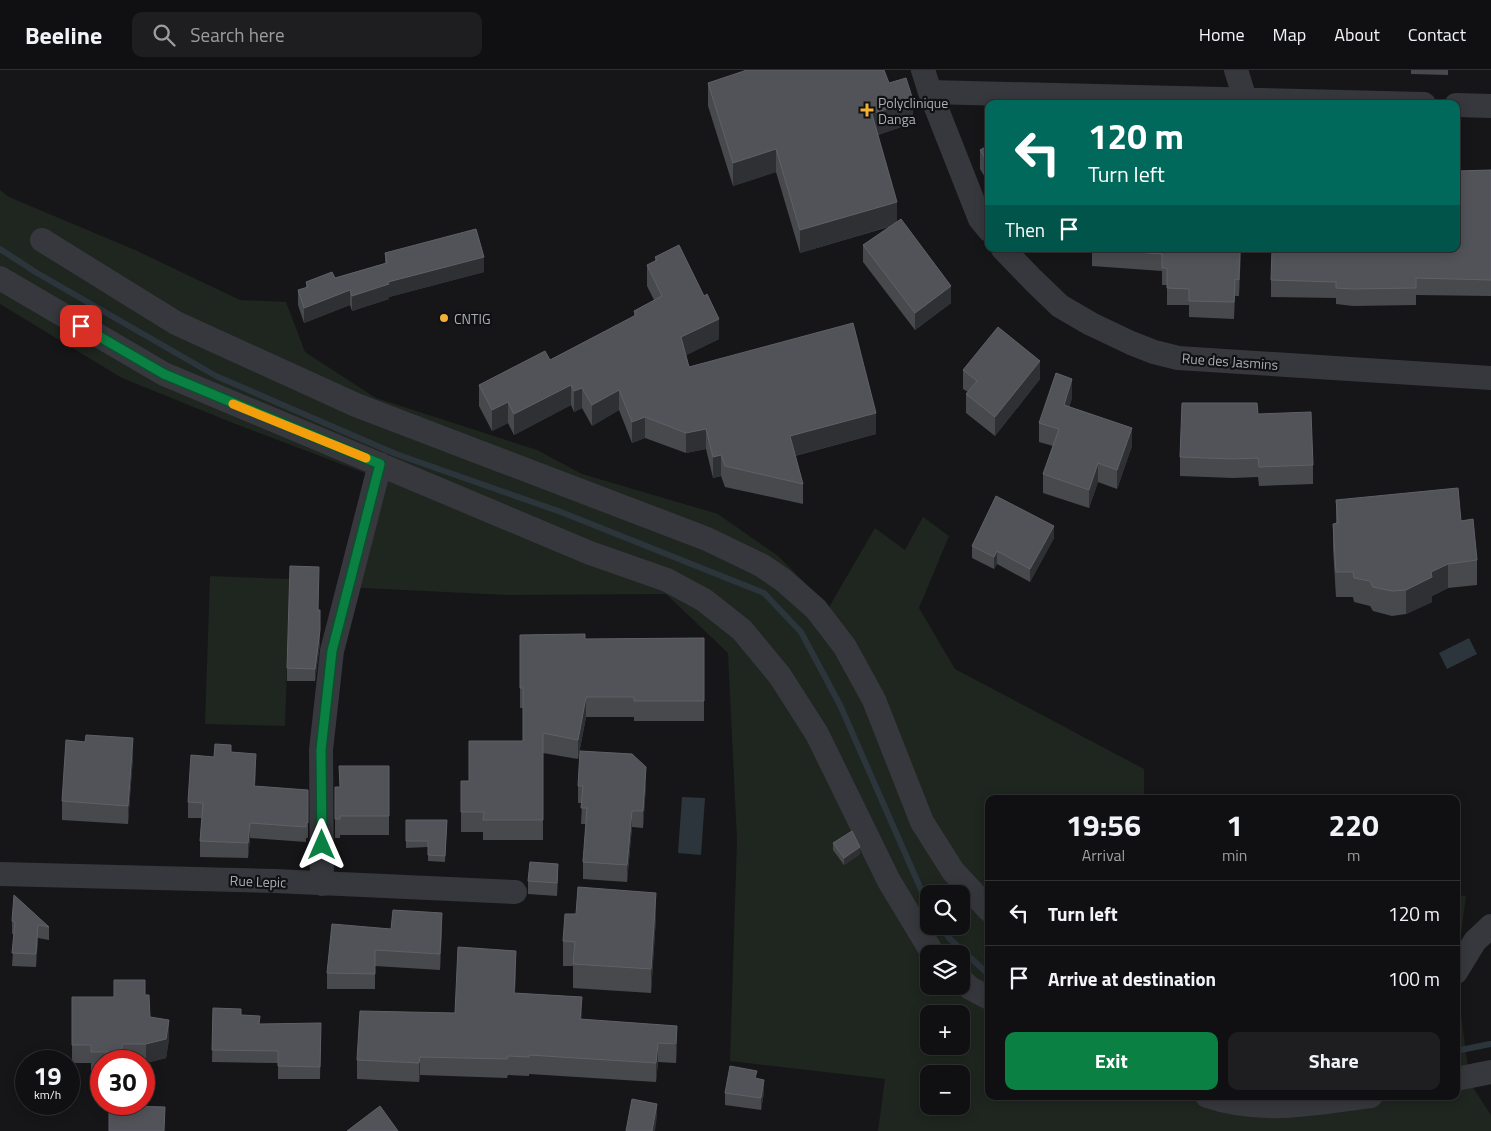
<!DOCTYPE html>
<meta charset="utf-8">
<style>
:root{--surface:#101012;--page:#1e1e20;--text:#f1f3f6;--muted:#9c9d9f;--line:#303032;--accent:#0b8043}
body{margin:0;font-family:"Titillium Web",sans-serif;background:var(--page);color:var(--text);height:100vh;display:flex;flex-direction:column;font-size:19px;white-space:nowrap}
*{box-sizing:border-box;margin:0}
p{font-size:16px;color:var(--muted)}
.icon{flex:none;width:28px;height:28px;fill:none;stroke:currentColor;stroke-width:2;stroke-linecap:round;stroke-linejoin:round}
.map{position:relative;flex:1;overflow:hidden}
.panel{position:absolute;left:985px;top:725px;width:475px;height:305px;display:flex;flex-direction:column;background:var(--surface);border-radius:10px;box-shadow:0 2px 12px #0003,0 0 0 1px var(--line)}
.panel>*{flex:none}
.top-card{position:absolute;left:985px;top:30px;width:475px;height:152px;border-radius:10px;box-shadow:0 2px 12px #0003,0 0 0 1px var(--line);background:#00695c;color:#fff;overflow:hidden}
.buttons{position:absolute;left:920px;top:815px;display:grid;gap:10px}
.buttons a{display:grid;place-items:center;width:50px;height:50px;border-radius:10px;background:var(--surface);box-shadow:0 2px 12px #0003,0 0 0 1px var(--line);font-size:25px}
.speed{position:absolute;left:15px;top:980px;display:flex;gap:10px;font-size:25px;font-weight:700;text-align:center}
.speed>*{display:grid;place-content:center;width:65px;height:65px;border-radius:50%;background:var(--surface);box-shadow:0 2px 12px #0003,0 0 0 1px var(--line);line-height:1}
.speed small{font-size:12px;font-weight:400}
.speed .limit{border:8px solid #d22;background:#fff;color:#111}
.pin{position:absolute;display:grid;place-items:center;width:42px;height:42px;color:#fff;margin:-21px;border-radius:10px;box-shadow:0 2px 8px #0006}
.me{position:absolute;width:55px;margin:-28px;rotate:0deg;stroke-linejoin:round;filter:drop-shadow(0 0 4px #0008)}
.turn{display:flex;align-items:center;gap:18px;height:105px;padding:0 20px;font-size:22px}
.turn .icon{width:65px;height:65px;stroke-width:2.5}
.turn b{display:block;font-size:35px;line-height:42px}
.then{display:flex;align-items:center;height:48px;padding:0 20px;background:#0003;gap:10px;font-size:19px}
.eta{display:flex;justify-content:space-evenly;align-items:center;height:85px;text-align:center}
.eta b{font-size:30px;font-weight:700;line-height:35px}
.action{display:flex;gap:10px;margin-top:auto;padding:10px 20px}
.action a{flex:1;height:58px;border-radius:10px;background:var(--accent);color:#fff;font-size:20px;font-weight:700;line-height:58px;text-align:center}
.action a+a{background:var(--page);color:var(--text)}
ul{padding:0;list-style:none}
li{display:flex;align-items:center;gap:15px;height:65px;padding:0 20px;border-top:1px solid var(--line)}
li div{flex:1}
li b{display:block;font-size:19px}
li em{font-style:normal}
header{display:flex;align-items:center;gap:30px;box-sizing:border-box;height:70px;padding:0 25px;background:var(--surface);border-bottom:1px solid var(--line)}
header strong{font-size:24px}
nav{display:flex;gap:28px;margin-inline-start:auto;font-size:18px}
.search{width:350px;height:45px;background:var(--page);display:flex;align-items:center;gap:12px;box-sizing:border-box;padding:0 18px;border-radius:10px;color:var(--muted);font-size:19px}
.map>svg:first-child{display:block}
.green{fill:#1e261f;fill-rule:evenodd}
.water{fill:#2c353c}
.lines{fill:none;stroke-linecap:round;stroke-linejoin:round}
.stream{stroke:#2c353c;stroke-width:6}
.street{stroke:#37383d;stroke-width:24}
.wall{fill:#47494d}
.shaded-wall{fill:#2f3033}
.building{fill:#525359;stroke:#5f6168}
.route-casing{stroke:#07532c;stroke-width:12}
.route{stroke:#0b8043;stroke-width:9}
.slow{stroke:#f59e0b;stroke-width:9}
.poi-dot{fill:#f2b134;stroke:#111113;stroke-width:2}
.labels{text-anchor:middle;dominant-baseline:central;stroke-width:4.5;stroke-linejoin:round;paint-order:stroke}
.poi-label{font-size:14px;fill:#a8adb8;stroke:#111113;text-anchor:start}
.street-label{font-size:14px;fill:#a8adb8;stroke:#111113}
</style>
<header>
<strong>Beeline</strong>
<div class="search"><svg class="icon" aria-label="search" viewBox="0 0 24 24"><circle cx="10" cy="10" r="6"/><path d="M15 15l6 6"/></svg>Search here</div>
<nav><a>Home</a><a>Map</a><a>About</a><a>Contact</a></nav>
</header>
<div class="map">
<svg width="1491" height="1061" viewBox="0 0 1491 1061">
<rect width="100%" height="100%" fill="#161618"/>
<path class="green" d="M 0,120 L 9,127 L 135,180 L 240,230 L 286,232 L 305,282 L 376,328 L 537,380 L 582,404 L 718,444 L 778,486 L 829,537 L 875,458 L 905,480 L 923,447 L 949,466 L 919,538 L 955,599 L 1144,699 L 1144,729 L 989,729 L 989,1026 L 1456,1026 L 1456,907 L 1470,1013 L 1491,1045 L 1491,1061 L 878,1061 L 885,1009 L 730,991 L 737,770 L 728,583 L 666,524 L 507,525 L 343,517 L 370,405 L 233,353 L 122,308 L 0,234 ZM 929,824 L 961,824 L 961,856 L 929,856 ZM 929,884 L 961,884 L 961,916 L 929,916 ZM 929,944 L 961,944 L 961,976 L 929,976 ZM 929,1004 L 961,1004 L 961,1036 L 929,1036 Z
M 210,506 L 290,509 L 285,656 L 205,654 Z
M 1456,825 L 1466,826 L 1456,903 Z"/>
<path class="water" d="M 1469,568 L 1477,584 L 1447,599 L 1439,583 Z
M 682,727 L 705,728 L 701,785 L 678,783 Z"/>
<g class="lines">
<path class="stream" d="M 0,179 L 37,203 L 216,306 L 396,384 L 561,442 L 764,523 L 801,562 L 840,635 L 923,824 L 929,834
M 942,856 L 949,868 L 989,905
M 1456,981 L 1490,974"/>
<path class="street" d="M 923,0 L 930,22 L 980,149 L 989,160
M 1236,0 L 1245,29
M 930,22 L 1424,34
M 1456,35 L 1491,36
M 42,170 L 176,253 L 356,335 L 707,469 L 761,495 L 783,510 L 816,539 L 845,577 L 874,630 L 922,752 L 953,801 L 989,840
M 1003,179 L 1033,210 L 1060,236 L 1091,254 L 1131,273 L 1154,282 L 1178,288 L 1491,308
M 0,208 L 164,304 L 590,483 L 667,510 L 704,530 L 742,560 L 780,606 L 817,664 L 889,811 L 933,884
M 0,804 L 275,811 L 515,822
M 322,814 L 321,680 L 332,581 L 380,394
M 1456,902 L 1475,871 L 1491,856
M 961,910 L 970,918 L 989,928
M 1456,1009 L 1491,1002
M 1207,1026 C 1262,1045 1315,1033 1371,1026"/>
</g>
<path class="wall" d="M 1411,0 L 1448,0 L 1448,5 L 1411,4 Z
M 708,13 L 889,13 L 913,53 L 878,65 L 897,152 L 951,233 L 915,260 L 863,192 L 863,175 L 892,156 L 800,183 L 776,102 L 733,116 L 708,36 Z
M 989,75 L 989,114 L 980,99 L 980,80 Z
M 1491,100 L 1491,226 L 1416,225 L 1416,235 L 1353,236 L 1336,234 L 1336,228 L 1271,227 L 1271,210 L 1318,180 L 1352,182 L 1456,179 Z
M 1092,179 L 1241,179 L 1239,226 L 1235,226 L 1234,249 L 1189,247 L 1189,235 L 1167,235 L 1167,215 L 1162,215 L 1162,201 L 1092,196 Z
M 385,183 L 484,202 L 389,227 L 389,229 L 352,241 L 350,235 L 304,253 L 298,235 L 298,220 L 306,218 L 306,212 L 335,208 L 385,193 Z
M 655,187 L 719,269 L 686,285 L 689,297 L 876,364 L 795,386 L 803,414 L 803,434 L 725,417 L 721,406 L 713,408 L 706,379 L 686,383 L 645,368 L 632,373 L 619,340 L 592,356 L 582,338 L 574,342 L 571,335 L 514,365 L 508,353 L 492,361 L 479,336 L 479,315 L 550,290 L 634,246 L 634,241 L 654,230 L 647,216 L 647,195 L 655,191 Z
M 963,300 L 1040,309 L 995,366 L 966,343 L 966,324 L 968,322 L 963,319 Z
M 1072,328 L 1069,337 L 1132,376 L 1117,419 L 1098,412 L 1089,438 L 1043,423 L 1043,404 L 1053,376 L 1039,372 L 1039,353 Z
M 1258,344 L 1313,395 L 1313,414 L 1259,416 L 1258,407 L 1233,408 L 1180,406 L 1180,387 Z
M 1336,430 L 1461,451 L 1477,490 L 1477,515 L 1448,518 L 1432,526 L 1432,532 L 1406,544 L 1392,546 L 1373,541 L 1370,536 L 1354,532 L 1353,527 L 1336,527 L 1333,479 L 1333,454 L 1336,454 Z
M 1054,468 L 1030,512 L 997,494 L 994,499 L 972,488 L 972,476 Z
M 318,540 L 320,573 L 315,611 L 287,611 L 287,598 Z
M 520,565 L 585,569 L 704,568 L 704,651 L 634,651 L 634,647 L 586,647 L 578,689 L 543,683 L 543,770 L 483,770 L 483,762 L 461,762 L 461,711 L 469,711 L 523,671 L 523,638 L 520,638 Z
M 231,682 L 256,699 L 255,716 L 308,753 L 308,768 L 306,768 L 306,772 L 250,768 L 248,788 L 200,787 L 200,771 L 202,748 L 188,748 L 188,732 L 214,687 Z
M 133,687 L 128,754 L 62,750 L 62,731 Z
M 389,696 L 389,765 L 340,765 L 340,768 L 335,768 L 335,717 L 339,717 Z
M 646,714 L 643,758 L 632,757 L 627,812 L 583,809 L 583,792 L 586,754 L 581,754 L 582,733 L 578,733 L 578,716 Z
M 406,750 L 447,750 L 445,792 L 428,791 L 428,777 L 406,778 Z
M 833,773 L 860,784 L 844,795 L 833,780 Z
M 558,807 L 557,826 L 528,824 L 528,811 Z
M 656,848 L 651,923 L 573,918 L 573,896 L 563,896 L 563,871 Z
M 12,851 L 49,857 L 49,870 L 38,868 L 36,897 L 12,896 L 14,864 L 12,864 Z
M 391,859 L 442,859 L 440,900 L 375,896 L 375,919 L 327,919 L 327,903 Z
M 516,899 L 515,923 L 582,950 L 677,975 L 676,993 L 658,992 L 656,1012 L 529,1004 L 529,1006 L 508,1005 L 507,1008 L 420,1005 L 419,1012 L 357,1009 L 357,990 L 455,943 Z
M 145,925 L 150,947 L 169,969 L 166,988 L 146,993 L 144,993 L 144,991 L 101,991 L 101,1001 L 91,1001 L 91,993 L 72,993 L 72,927 L 114,927 Z
M 213,938 L 241,945 L 260,954 L 321,965 L 320,1009 L 278,1009 L 278,993 L 212,992 Z
M 764,1022 L 761,1040 L 725,1035 L 725,1023 Z"/>
<path class="shaded-wall" d="M 913,30 L 913,53 L 872,67 L 872,44 Z
M 776,79 L 776,102 L 733,116 L 733,93 Z
M 897,132 L 897,154 L 800,183 L 800,160 Z
M 1240,179 L 1241,179 L 1239,226 L 1239,210 Z
M 484,187 L 484,202 L 389,227 L 389,229 L 352,241 L 352,226 L 388,212 Z
M 951,216 L 951,233 L 915,260 L 915,243 Z
M 350,220 L 350,235 L 304,253 L 304,238 Z
M 719,249 L 719,269 L 681,288 L 681,267 Z
M 1040,291 L 1040,309 L 995,366 L 995,347 Z
M 1072,309 L 1072,328 L 1064,354 L 1064,335 Z
M 571,315 L 571,335 L 514,365 L 514,344 Z
M 582,318 L 582,338 L 574,342 L 574,321 Z
M 619,320 L 619,340 L 592,356 L 592,335 Z
M 508,332 L 508,353 L 492,361 L 492,340 Z
M 876,343 L 876,364 L 790,387 L 790,366 Z
M 645,347 L 645,368 L 632,373 L 632,352 Z
M 1132,358 L 1132,376 L 1117,419 L 1117,400 Z
M 706,359 L 706,379 L 686,383 L 686,363 Z
M 721,385 L 721,406 L 713,408 L 713,387 Z
M 1098,393 L 1098,412 L 1089,438 L 1089,420 Z
M 1054,456 L 1054,468 L 1030,512 L 1030,499 Z
M 997,481 L 997,494 L 994,499 L 994,487 Z
M 1448,494 L 1448,518 L 1432,526 L 1432,532 L 1406,544 L 1406,520 L 1431,502 Z
M 320,540 L 320,573 L 315,611 L 315,599 Z
M 586,627 L 586,647 L 578,689 L 578,670 Z
M 133,668 L 133,687 L 128,754 L 128,736 Z
M 256,684 L 256,699 L 254,731 L 254,716 Z
M 646,697 L 646,714 L 643,758 L 643,741 Z
M 632,741 L 632,757 L 627,812 L 627,795 Z
M 250,753 L 250,768 L 248,788 L 248,773 Z
M 860,777 L 860,784 L 844,795 L 844,788 Z
M 656,823 L 656,848 L 651,923 L 651,899 Z
M 442,843 L 442,859 L 440,900 L 440,884 Z
M 38,855 L 38,868 L 36,897 L 36,884 Z
M 516,881 L 516,899 L 514,941 L 514,923 Z
M 582,927 L 582,946 L 580,968 L 580,949 Z
M 169,950 L 169,969 L 166,988 L 146,993 L 146,974 Z
M 677,956 L 677,975 L 676,993 L 676,974 Z
M 658,973 L 658,992 L 656,1012 L 656,993 Z
M 420,987 L 420,1005 L 419,1012 L 419,993 Z
M 764,1010 L 764,1022 L 761,1040 L 761,1028 Z
M 657,1034 L 657,1047 L 655,1061 L 652,1061 Z"/>
<path class="building" d="M 747,0 L 884,0 L 889,13 L 906,8 L 913,30 L 872,44 L 897,132 L 800,160 L 776,79 L 733,93 L 708,13 Z
M 989,75 L 989,95 L 980,80 Z
M 1491,100 L 1491,210 L 1416,208 L 1416,218 L 1353,219 L 1336,218 L 1336,212 L 1271,210 L 1272,179 L 1318,179 L 1318,180 L 1353,182 L 1352,179 L 1456,179 L 1456,101 Z
M 901,149 L 951,216 L 915,243 L 863,175 Z
M 476,159 L 484,187 L 388,212 L 389,214 L 352,226 L 350,220 L 304,238 L 298,220 L 308,217 L 306,212 L 332,202 L 335,208 L 387,193 L 385,183 Z
M 679,175 L 704,226 L 707,224 L 719,249 L 681,267 L 689,297 L 853,253 L 876,343 L 790,366 L 803,414 L 725,396 L 721,385 L 713,387 L 706,359 L 686,363 L 645,347 L 632,352 L 619,320 L 592,335 L 582,318 L 574,321 L 571,315 L 514,344 L 508,332 L 492,340 L 479,315 L 545,281 L 550,290 L 636,245 L 634,241 L 662,226 L 647,195 L 657,190 L 655,187 Z
M 1092,179 L 1240,179 L 1239,210 L 1235,209 L 1234,232 L 1189,231 L 1189,219 L 1167,218 L 1167,198 L 1162,198 L 1162,184 Z
M 998,257 L 1040,291 L 995,347 L 966,324 L 977,311 L 963,300 Z
M 1056,303 L 1072,309 L 1064,335 L 1132,358 L 1117,400 L 1098,393 L 1089,420 L 1043,404 L 1059,359 L 1039,353 Z
M 1182,333 L 1257,333 L 1258,344 L 1311,342 L 1313,395 L 1259,397 L 1258,388 L 1233,389 L 1180,387 Z
M 1458,418 L 1461,451 L 1473,449 L 1477,490 L 1448,494 L 1431,502 L 1432,507 L 1406,520 L 1392,521 L 1373,517 L 1370,511 L 1354,508 L 1353,502 L 1336,502 L 1333,454 L 1338,453 L 1336,430 Z
M 996,426 L 1054,456 L 1030,499 L 997,481 L 994,487 L 972,476 Z
M 290,496 L 319,497 L 318,540 L 320,540 L 320,560 L 315,599 L 287,598 Z
M 585,564 L 585,569 L 704,568 L 704,631 L 634,631 L 634,627 L 586,627 L 578,670 L 543,663 L 543,750 L 483,750 L 484,742 L 461,742 L 461,711 L 469,711 L 469,671 L 523,671 L 523,618 L 520,618 L 520,565 Z
M 86,665 L 133,668 L 128,736 L 62,731 L 66,670 L 85,672 Z
M 215,674 L 231,675 L 231,682 L 256,684 L 254,716 L 308,720 L 308,753 L 306,753 L 306,757 L 250,753 L 248,773 L 200,771 L 203,733 L 188,732 L 191,685 L 214,687 Z
M 580,681 L 632,684 L 646,697 L 643,741 L 632,741 L 627,795 L 583,792 L 587,738 L 581,738 L 583,716 L 578,716 Z
M 339,696 L 389,696 L 389,746 L 340,746 L 340,749 L 335,749 L 335,717 L 340,717 Z
M 406,750 L 447,750 L 445,786 L 428,785 L 428,771 L 406,771 Z
M 852,761 L 860,777 L 844,788 L 833,773 Z
M 530,792 L 558,794 L 557,813 L 528,811 Z
M 578,817 L 656,823 L 651,899 L 573,894 L 575,872 L 563,871 L 565,844 L 576,844 Z
M 14,825 L 49,857 L 38,855 L 36,884 L 12,883 L 15,852 L 12,851 Z
M 393,840 L 442,843 L 440,884 L 375,880 L 375,904 L 327,903 L 332,854 L 391,859 Z
M 458,877 L 516,881 L 514,923 L 582,927 L 580,949 L 677,956 L 676,974 L 658,973 L 656,993 L 529,985 L 529,987 L 508,986 L 507,989 L 420,987 L 419,993 L 357,990 L 360,941 L 455,943 Z
M 114,910 L 145,910 L 145,925 L 149,925 L 150,947 L 169,950 L 166,969 L 146,974 L 122,974 L 122,982 L 91,982 L 91,975 L 72,975 L 72,927 L 114,927 Z
M 213,938 L 241,939 L 241,945 L 260,946 L 259,954 L 321,953 L 320,997 L 278,996 L 278,981 L 212,980 Z
M 730,996 L 757,1001 L 755,1008 L 764,1010 L 761,1028 L 725,1023 Z
M 632,1029 L 657,1034 L 652,1061 L 626,1061 Z
M 109,1034 L 127,1034 L 127,1036 L 165,1037 L 164,1061 L 109,1061 Z
M 380,1036 L 398,1061 L 347,1061 Z"/>
<g class="lines">
<defs>
<path id="route" d="M 81,256 L 164,304 L 380,394 L 332,581 L 321,680 L 322,775"/>
</defs>
<use href="#route" class="route-casing"/>
<use href="#route" class="route"/>
<path class="slow" d="M 233,334 L 366,388"/>
</g>
<g class="poi-dot">
<path d="M864.5 32.5h5v5h5v5h-5v5h-5v-5h-5v-5h5z"/>
<circle cx="444" cy="248" r="5"/>
</g>
<g class="labels">
<g class="poi-label">
<text x="878" y="32">Polyclinique<tspan x="878" dy="16">Danga</tspan></text>
<text x="454" y="248">CNTIG</text>
</g>
<g class="street-label">
<text transform="translate(1230 291) rotate(4)">Rue des Jasmins</text>
<text transform="translate(258 811) rotate(2)">Rue Lepic</text>
</g>
</g>
</svg>
<div class="buttons">
<a><svg class="icon" aria-label="search" viewBox="0 0 24 24"><circle cx="10" cy="10" r="6"/><path d="M15 15l6 6"/></svg></a>
<a><svg class="icon" aria-label="layers" viewBox="0 0 24 24"><path d="M12 4l9 5-9 5-9-5zM3 14l9 5 9-5"/></svg></a>
<a>+</a>
<a>−</a>
</div>
<div class="speed"><div>19<small>km/h</small></div><div class="limit">30</div></div>
<div class="pin" style="left:81px;top:256px;background:#d93025"><svg class="icon" aria-label="arrive" viewBox="0 0 24 24"><path d="M6 21V4h12l-3 4 3 4H6"/></svg></div>
<svg class="me" style="left:322px;top:775px" viewBox="-20 -20 40 40"><path d="M0-17L14 15 0 8-14 15z" fill="#0b8043" stroke="#fff" stroke-width="4"/></svg>
<div class="top-card">
<div class="turn"><svg class="icon" aria-label="left" viewBox="0 0 24 24"><path d="M17 20v-9H6M10 6l-5 5 5 5"/></svg><div><b>120 m</b>Turn left</div></div>
<div class="then">Then<svg class="icon" aria-label="arrive" viewBox="0 0 24 24"><path d="M6 21V4h12l-3 4 3 4H6"/></svg></div>
</div>
<section class="panel">
<div class="eta">
<div><b>19:56</b><p>Arrival</p></div>
<div><b>1</b><p>min</p></div>
<div><b>220</b><p>m</p></div>
</div>
<ul>
<li><svg class="icon" aria-label="left" viewBox="0 0 24 24"><path d="M17 20v-9H6M10 6l-5 5 5 5"/></svg><div><b>Turn left</b></div><em>120 m</em></li>
<li><svg class="icon" aria-label="arrive" viewBox="0 0 24 24"><path d="M6 21V4h12l-3 4 3 4H6"/></svg><div><b>Arrive at destination</b></div><em>100 m</em></li>
</ul>
<div class="action"><a>Exit</a><a>Share</a></div>
</section>
</div>
